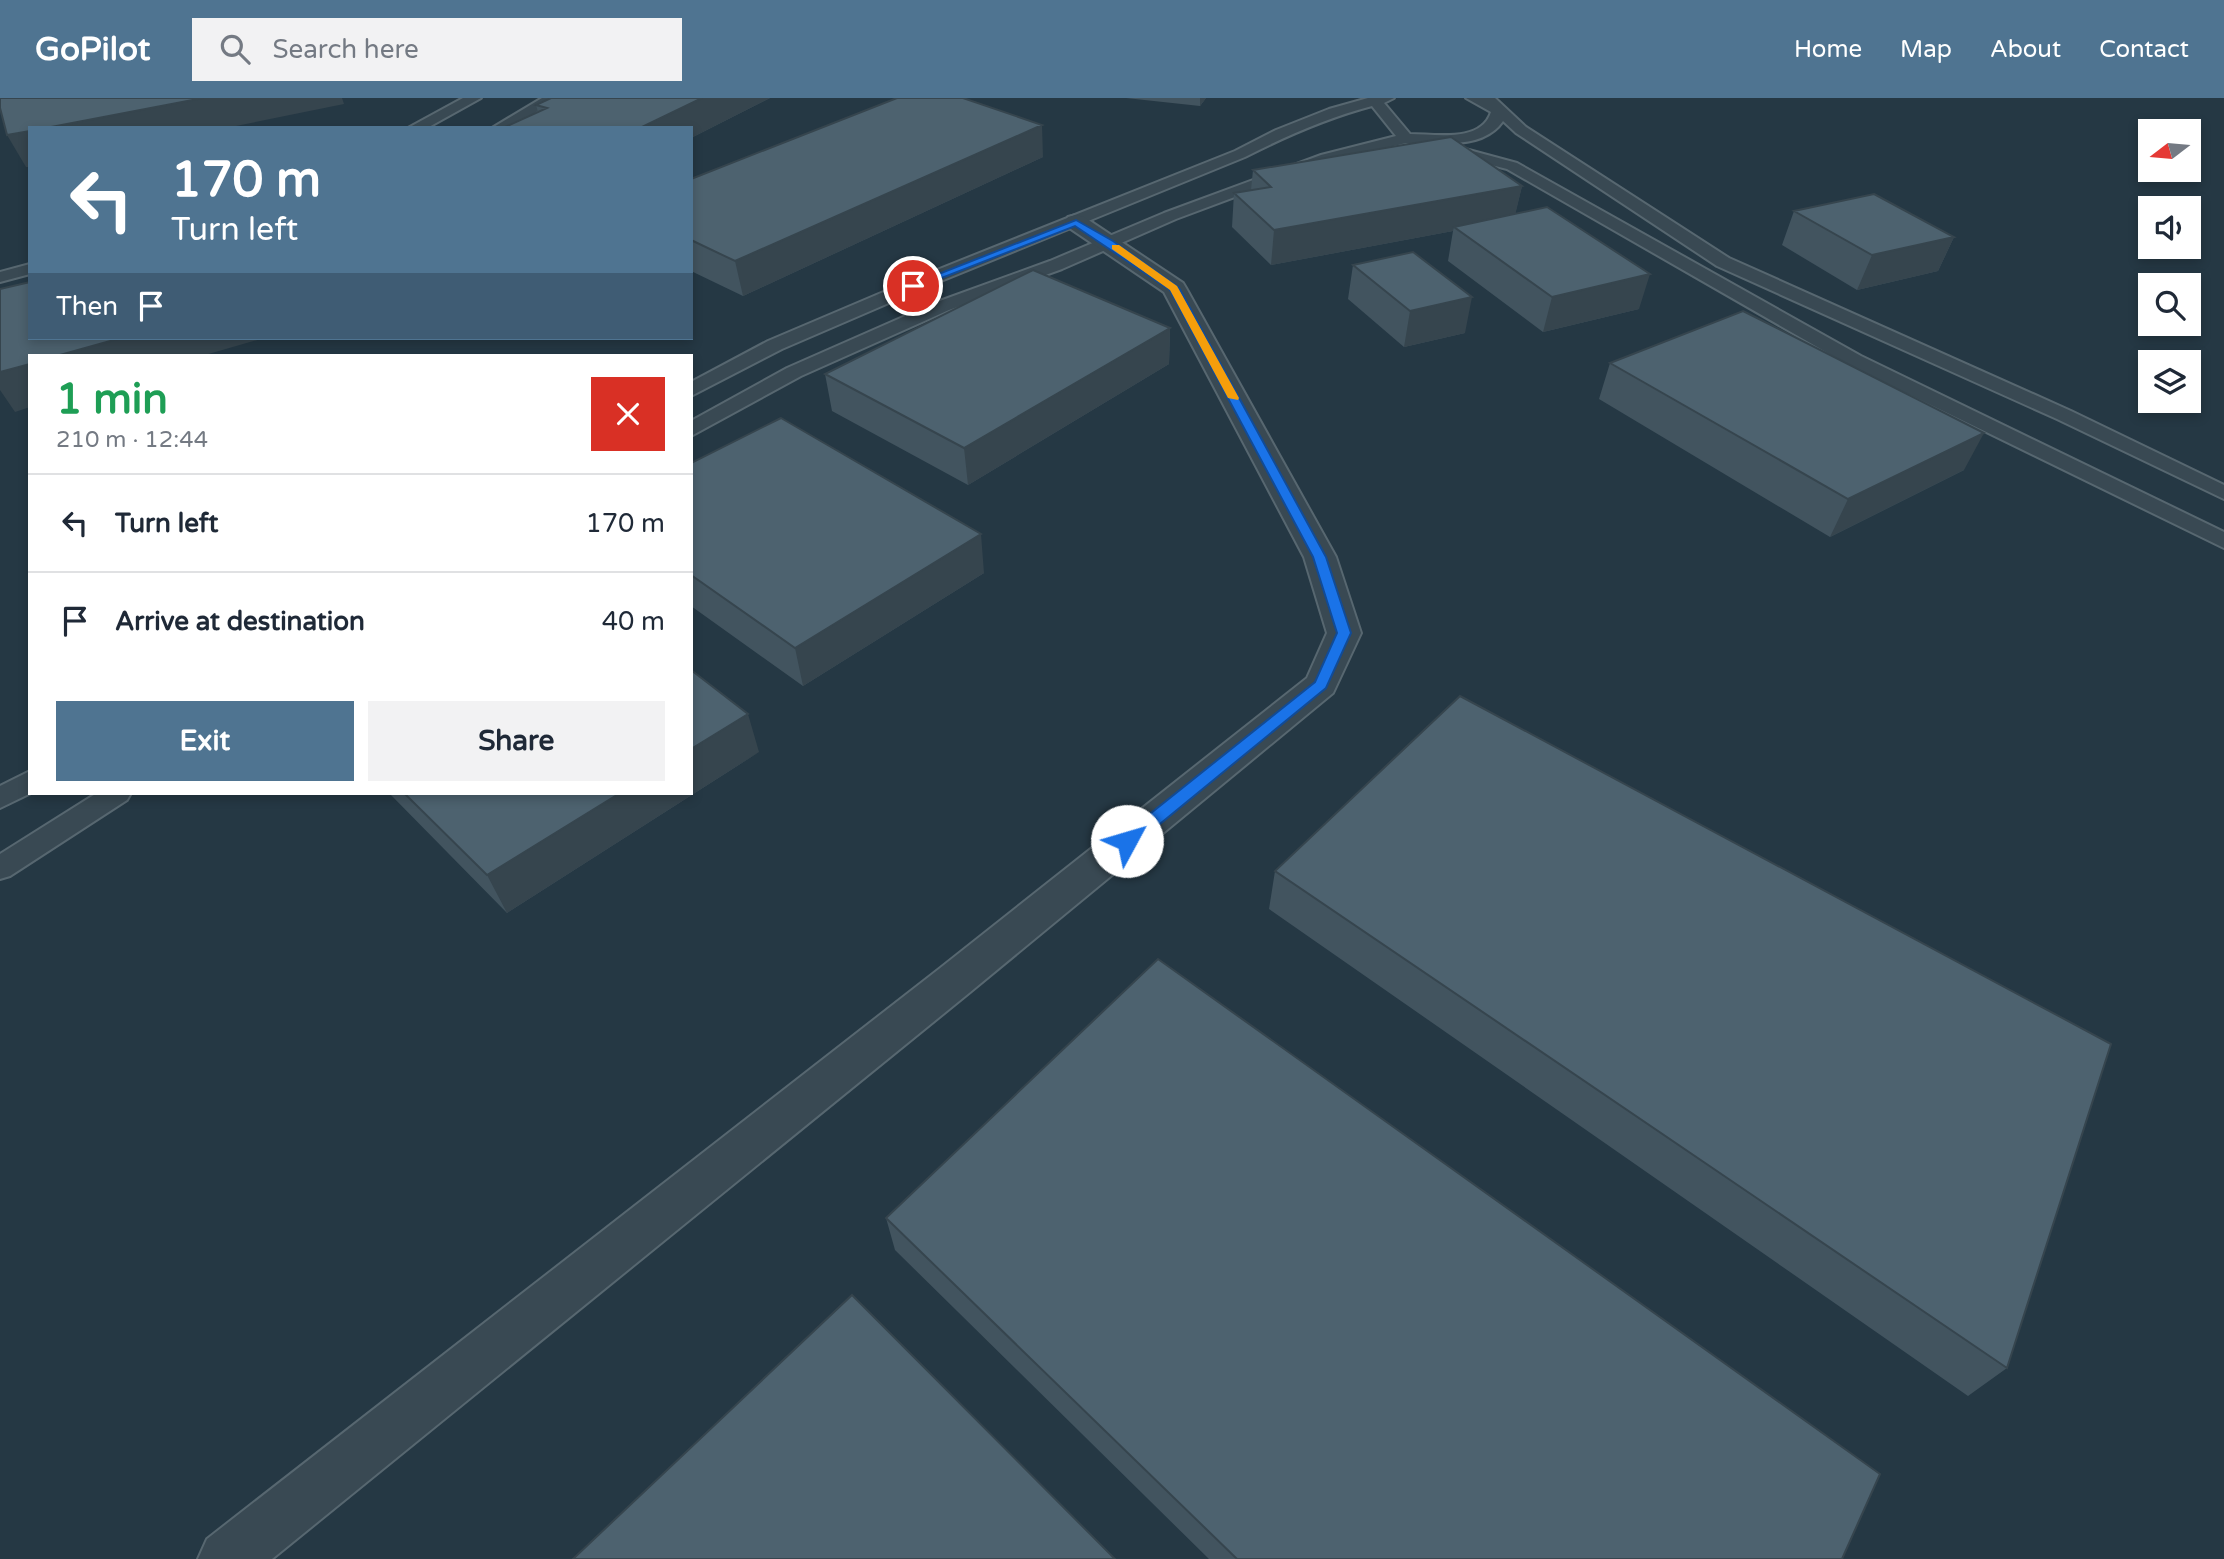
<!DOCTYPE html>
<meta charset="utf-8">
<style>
:root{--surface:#fff;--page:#f2f2f3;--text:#1f2937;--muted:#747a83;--line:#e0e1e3;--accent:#4f7491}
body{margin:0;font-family:"Varela Round",sans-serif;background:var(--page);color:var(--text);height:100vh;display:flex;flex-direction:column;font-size:26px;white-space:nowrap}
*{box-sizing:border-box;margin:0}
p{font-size:23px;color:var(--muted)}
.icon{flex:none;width:38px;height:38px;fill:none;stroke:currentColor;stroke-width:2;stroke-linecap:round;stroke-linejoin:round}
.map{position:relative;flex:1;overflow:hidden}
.side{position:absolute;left:28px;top:256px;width:665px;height:441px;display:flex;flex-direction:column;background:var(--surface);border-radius:0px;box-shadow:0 4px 10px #0003}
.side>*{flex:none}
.banner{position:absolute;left:28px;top:28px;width:665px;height:214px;border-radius:0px;box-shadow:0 4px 10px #0003;background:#4f7491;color:#fff;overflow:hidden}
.needle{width:46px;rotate:254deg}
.tools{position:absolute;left:2138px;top:21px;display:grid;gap:14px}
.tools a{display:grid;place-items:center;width:63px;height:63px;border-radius:0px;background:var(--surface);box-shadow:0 4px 10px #0003;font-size:35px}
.pin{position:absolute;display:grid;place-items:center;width:60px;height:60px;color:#fff;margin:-30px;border:4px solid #fff;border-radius:50%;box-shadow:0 2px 7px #0007}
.me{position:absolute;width:77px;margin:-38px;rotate:51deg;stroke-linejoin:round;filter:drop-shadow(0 0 5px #0008)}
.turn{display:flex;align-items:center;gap:24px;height:147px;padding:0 28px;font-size:32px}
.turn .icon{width:91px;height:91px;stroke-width:2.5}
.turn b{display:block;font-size:49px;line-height:60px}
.then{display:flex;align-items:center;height:66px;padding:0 28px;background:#0003;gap:14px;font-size:26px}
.round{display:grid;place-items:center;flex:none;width:74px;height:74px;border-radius:0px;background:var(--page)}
.head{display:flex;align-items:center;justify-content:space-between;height:119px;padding:0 28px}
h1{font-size:42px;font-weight:700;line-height:52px;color:#1e9e55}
.cta{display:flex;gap:14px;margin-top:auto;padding:14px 28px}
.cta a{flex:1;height:80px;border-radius:0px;background:var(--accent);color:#fff;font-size:28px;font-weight:700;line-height:80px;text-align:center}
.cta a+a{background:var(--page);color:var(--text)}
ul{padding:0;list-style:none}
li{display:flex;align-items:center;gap:21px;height:98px;padding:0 28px;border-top:2px solid var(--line)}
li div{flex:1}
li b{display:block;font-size:26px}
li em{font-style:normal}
header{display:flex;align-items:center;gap:42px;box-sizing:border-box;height:98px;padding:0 35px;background:var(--accent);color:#fff}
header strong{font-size:33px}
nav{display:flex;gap:38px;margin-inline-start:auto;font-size:24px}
.search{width:490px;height:63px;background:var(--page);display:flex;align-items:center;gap:18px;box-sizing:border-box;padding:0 24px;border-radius:0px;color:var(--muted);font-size:26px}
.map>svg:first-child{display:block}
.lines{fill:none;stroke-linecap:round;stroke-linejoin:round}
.lane-casing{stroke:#576770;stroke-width:4}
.street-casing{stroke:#576770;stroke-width:4}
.lane{fill:#394953;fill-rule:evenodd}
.street{fill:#394953;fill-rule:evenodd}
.wall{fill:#42545f}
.shaded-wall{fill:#36454e}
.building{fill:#4d626f;stroke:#36454e;stroke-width:2}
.route{fill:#1a73e8;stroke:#114b97;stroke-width:2}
.slow{fill:#f59e0b}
</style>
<header>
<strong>GoPilot</strong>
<div class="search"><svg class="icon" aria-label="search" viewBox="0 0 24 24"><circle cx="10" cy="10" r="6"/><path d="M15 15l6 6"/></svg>Search here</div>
<nav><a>Home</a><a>Map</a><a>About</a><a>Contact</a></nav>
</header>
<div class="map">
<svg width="2224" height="1461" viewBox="0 0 2224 1461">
<rect width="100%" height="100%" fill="#253844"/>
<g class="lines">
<defs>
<path id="lane" d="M 463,0 L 481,0 L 427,30 L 408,30 Z
M 542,0 L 559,0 L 510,30 L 492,30 Z
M 1368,0 L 1394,0 L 1384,5 L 1410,36 C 1436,36 1481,45 1491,14 L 1466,0 L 1495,0 L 1526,29 L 1729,160 L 2071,313 L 2224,387 L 2224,401 L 2057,321 L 1717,168 L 1516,35 L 1503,23 C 1490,42 1465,46 1443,45 L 1517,65 L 1861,258 L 2224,434 L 2224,450 L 1847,266 L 1507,71 L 1406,45 L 1331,63 L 1176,121 L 1062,171 L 949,212 L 801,278 L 691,338 L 691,323 L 787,270 L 937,204 L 1050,163 L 1164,115 L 1321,57 L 1396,38 L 1372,8 C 1327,20 1286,38 1245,59 L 919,192 L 782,251 L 691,298 L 691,284 L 768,243 L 907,184 L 1235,53 L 1276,32 L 1329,11 Z
M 30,166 L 30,176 L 0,184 L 0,174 Z
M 30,673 L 31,695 L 0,710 L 0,688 Z
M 97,695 L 131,695 L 127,702 L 10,778 L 0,781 L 0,756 Z"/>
<path id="street" d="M 1076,117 L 1084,119 L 1183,185 L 1186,190 L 1336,459 L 1361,535 L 1333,595 L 969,895 L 272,1461 L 198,1461 L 207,1441 L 939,871 L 1307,580 L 1327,535 L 1304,459 L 1164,194 L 1068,129 L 1065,124 L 1068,119 Z"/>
</defs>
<use href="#lane" class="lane-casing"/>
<use href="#street" class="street-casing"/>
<use href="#lane" class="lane"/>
<use href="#street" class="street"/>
</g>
<path class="wall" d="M 551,0 L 770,0 L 691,40 L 538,14 L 536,7 Z
M 1126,0 L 1206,0 L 1200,8 Z
M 1043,59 L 743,198 L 691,173 L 691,81 Z
M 1253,72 L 1522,88 L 1515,116 L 1639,211 L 1543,234 L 1448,163 L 1453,133 L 1271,167 L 1232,129 L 1234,95 L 1251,92 Z
M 1794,113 L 1954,139 L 1938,173 L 1857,192 L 1782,147 Z
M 1353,167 L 1465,235 L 1404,249 L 1348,201 Z
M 1170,230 L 1169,266 L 968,387 L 832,313 L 825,276 Z
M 1610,265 L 1964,372 L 1830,439 L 1599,301 Z
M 691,365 L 984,475 L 803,588 L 691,508 Z
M 759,654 L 507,815 L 389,695 L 691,695 Z
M 1275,773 L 2007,1270 L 1968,1298 L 1269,811 Z
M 886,1120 L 1842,1461 L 1209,1461 L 895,1152 Z"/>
<path class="shaded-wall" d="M 203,0 L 342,0 L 344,6 L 226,30 L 46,30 Z
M 702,0 L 770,0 L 691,40 L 691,30 L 640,30 Z
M 1200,0 L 1206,0 L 1200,8 Z
M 1042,27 L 1043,59 L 743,198 L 735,163 Z
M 30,33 L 30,69 L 26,69 L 7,37 Z
M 1522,88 L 1514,122 L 1454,129 L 1453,133 L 1271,167 L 1274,132 Z
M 1954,139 L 1938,173 L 1857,192 L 1872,157 Z
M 1650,176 L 1639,211 L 1543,234 L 1552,199 Z
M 1472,199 L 1465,235 L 1404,249 L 1410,213 Z
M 1170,230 L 1169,266 L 968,387 L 964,350 Z
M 121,240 L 264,240 L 205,257 L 60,257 Z
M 30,266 L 30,309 L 15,314 L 0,292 L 0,274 Z
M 1984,335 L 1964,372 L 1830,439 L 1848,401 Z
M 981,436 L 984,475 L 803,588 L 795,550 Z
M 748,616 L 759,654 L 507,815 L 487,777 L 620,695 L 691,695 L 691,651 Z"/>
<path class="building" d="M 0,0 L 203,0 L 46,30 L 30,30 L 30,33 L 7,37 L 0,10 Z
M 551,0 L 702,0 L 640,30 L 503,30 L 547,10 L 536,7 Z
M 897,0 L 963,0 L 1042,27 L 735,163 L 691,142 L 691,81 Z
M 1451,39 L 1522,88 L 1274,132 L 1234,95 L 1271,89 L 1253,72 Z
M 1874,96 L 1954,139 L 1872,157 L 1794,113 Z
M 1547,109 L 1650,176 L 1552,199 L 1454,129 Z
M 1413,154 L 1472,199 L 1410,213 L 1353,167 Z
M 1033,172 L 1170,230 L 964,350 L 825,276 Z
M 30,184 L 30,240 L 121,240 L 60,257 L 30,257 L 30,266 L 0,274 L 0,191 Z
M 1743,213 L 1984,335 L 1848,401 L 1610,265 Z
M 781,320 L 981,436 L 795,550 L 691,477 L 691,365 Z
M 691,572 L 748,616 L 691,651 Z
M 1460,598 L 2111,946 L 2007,1270 L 1275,773 Z
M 404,695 L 620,695 L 487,777 Z
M 1158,861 L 1880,1376 L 1842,1461 L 1237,1461 L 886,1120 Z
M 852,1197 L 1115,1461 L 573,1461 Z"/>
<path class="route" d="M 1076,122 L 1113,143 L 1179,190 L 1326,459 L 1351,535 L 1326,590 L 1133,748 L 1127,749 L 1119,743 L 1121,739 L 1315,584 L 1337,535 L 1313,459 L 1170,192 L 1075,128 L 916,190 L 908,188 Z"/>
<path class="slow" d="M 1112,147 L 1119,147 L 1177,188 L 1239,300 L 1238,302 L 1228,300 L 1170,192 L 1112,151 Z"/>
</svg>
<div class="tools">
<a><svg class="needle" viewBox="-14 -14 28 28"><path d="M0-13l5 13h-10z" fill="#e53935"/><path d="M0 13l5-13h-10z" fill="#747a83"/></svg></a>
<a><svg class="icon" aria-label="sound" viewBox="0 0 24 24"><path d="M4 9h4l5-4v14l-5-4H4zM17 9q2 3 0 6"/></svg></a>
<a><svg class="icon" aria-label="search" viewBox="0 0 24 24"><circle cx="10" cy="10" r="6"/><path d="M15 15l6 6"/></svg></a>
<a><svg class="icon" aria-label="layers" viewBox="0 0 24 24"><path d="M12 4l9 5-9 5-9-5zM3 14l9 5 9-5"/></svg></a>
</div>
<div class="pin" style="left:913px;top:188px;background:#d93025"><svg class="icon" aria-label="arrive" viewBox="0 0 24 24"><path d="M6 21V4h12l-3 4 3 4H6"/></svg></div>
<svg class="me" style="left:1127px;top:743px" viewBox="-20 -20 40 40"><circle r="19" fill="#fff"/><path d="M0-13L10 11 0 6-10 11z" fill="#1a73e8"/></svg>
<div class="banner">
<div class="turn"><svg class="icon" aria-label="left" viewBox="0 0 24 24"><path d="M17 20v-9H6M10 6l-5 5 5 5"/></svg><div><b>170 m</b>Turn left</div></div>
<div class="then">Then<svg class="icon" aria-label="arrive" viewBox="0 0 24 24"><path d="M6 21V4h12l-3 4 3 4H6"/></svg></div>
</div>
<section class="side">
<div class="head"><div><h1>1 min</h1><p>210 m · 12:44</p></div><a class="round" style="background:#d93025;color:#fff"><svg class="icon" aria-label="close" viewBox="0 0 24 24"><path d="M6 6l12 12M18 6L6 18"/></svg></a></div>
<ul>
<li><svg class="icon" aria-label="left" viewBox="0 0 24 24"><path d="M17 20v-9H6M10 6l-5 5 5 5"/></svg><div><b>Turn left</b></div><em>170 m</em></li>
<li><svg class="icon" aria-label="arrive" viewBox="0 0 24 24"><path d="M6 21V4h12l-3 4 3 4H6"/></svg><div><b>Arrive at destination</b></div><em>40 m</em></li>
</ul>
<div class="cta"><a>Exit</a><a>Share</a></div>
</section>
</div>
